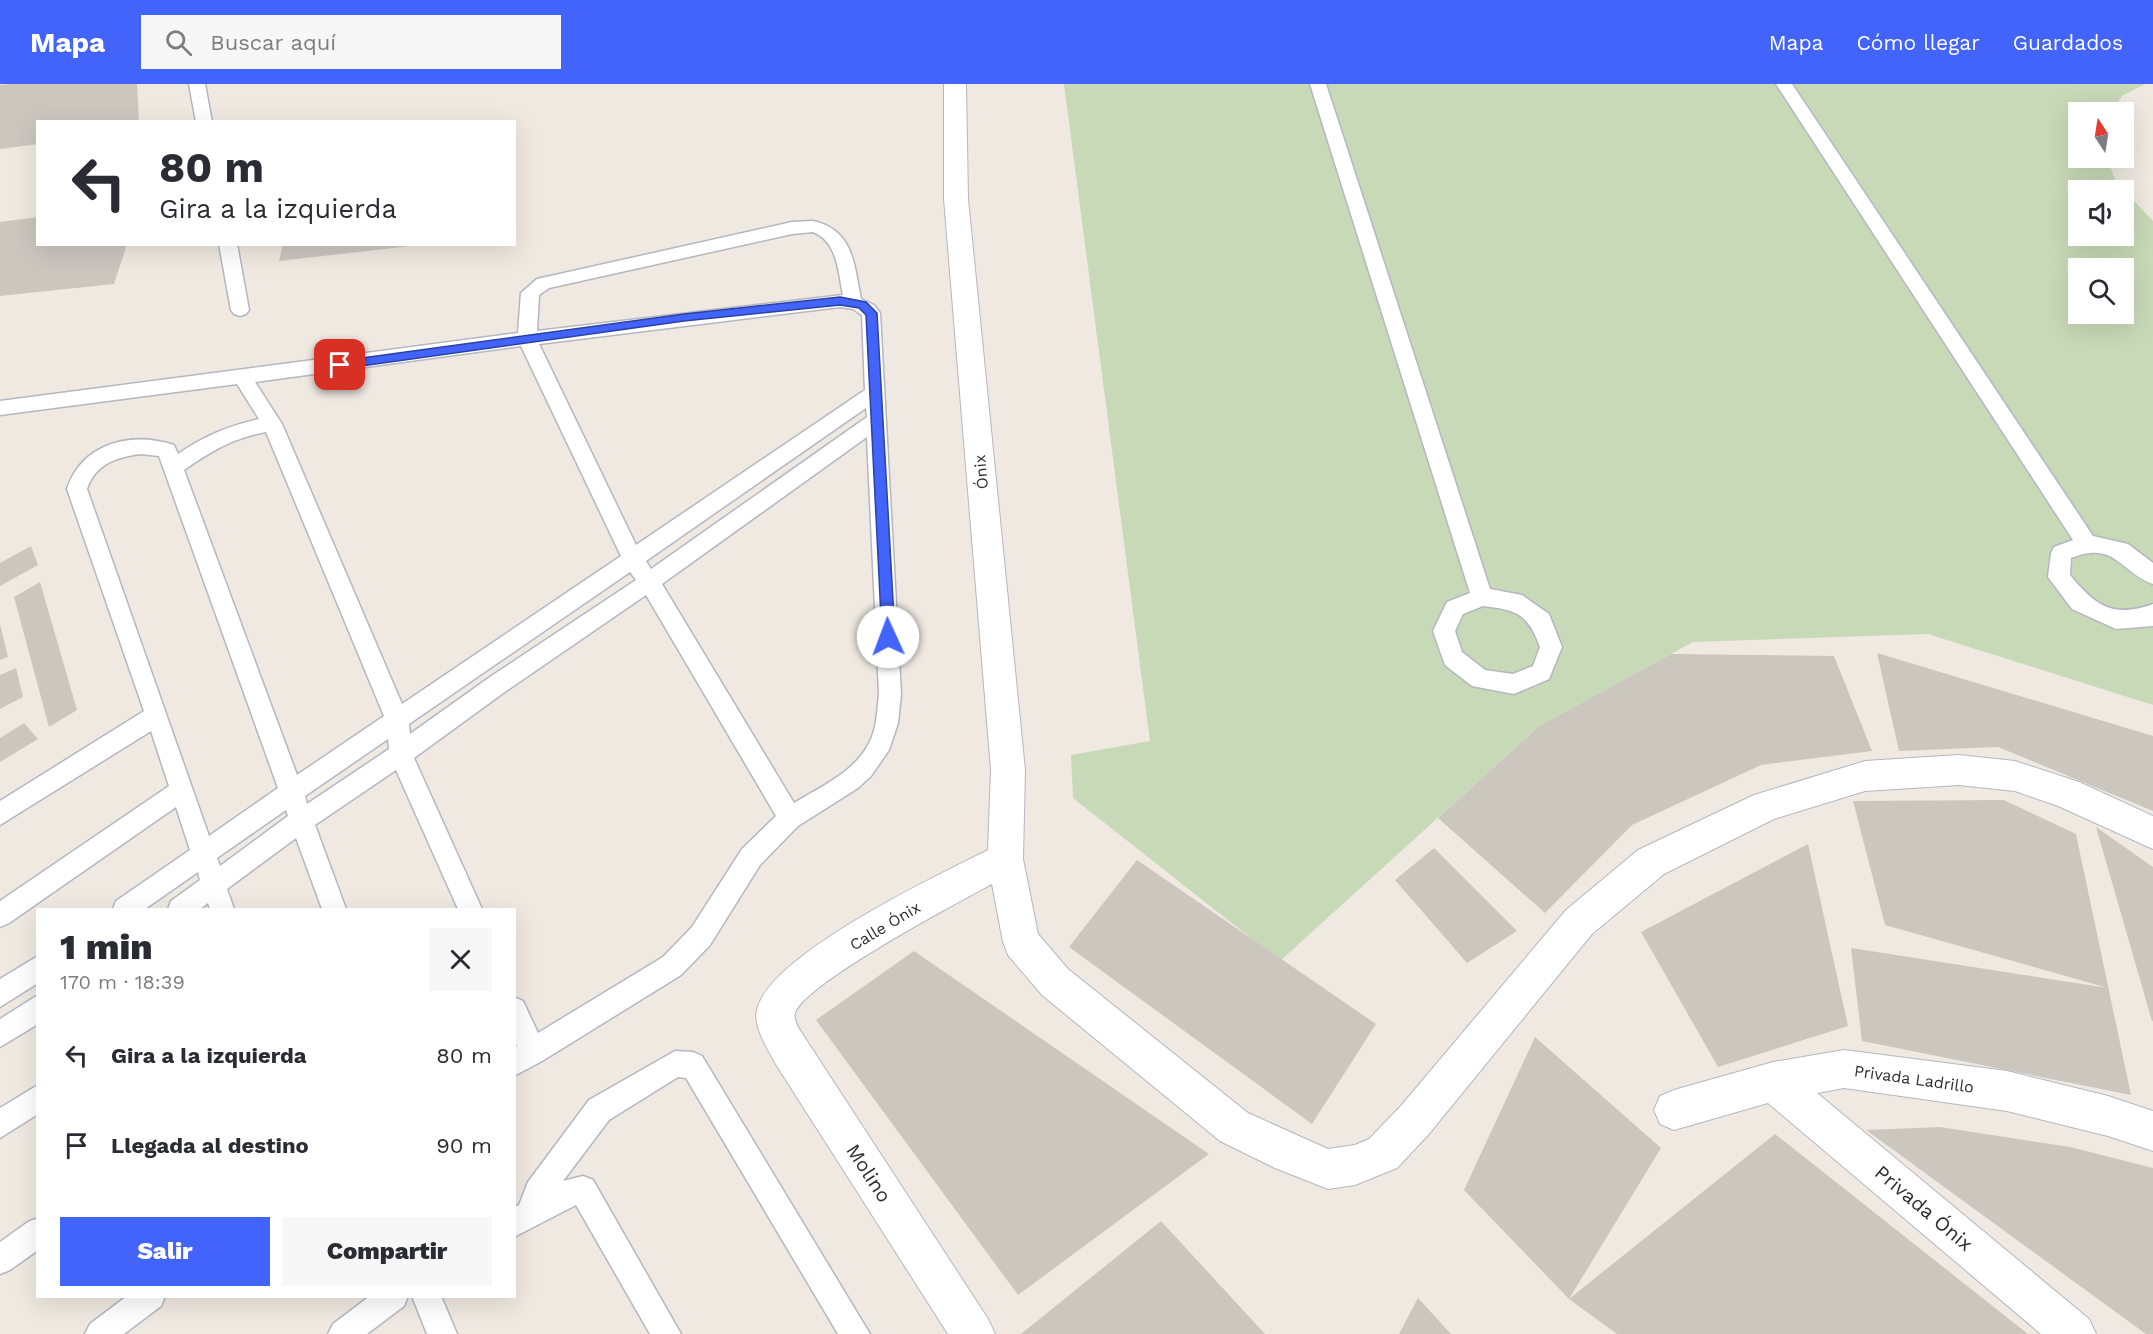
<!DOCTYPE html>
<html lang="es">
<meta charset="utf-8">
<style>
:root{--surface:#fff;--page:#f7f7f7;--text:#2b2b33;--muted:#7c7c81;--accent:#4264fb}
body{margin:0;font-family:"Work Sans",sans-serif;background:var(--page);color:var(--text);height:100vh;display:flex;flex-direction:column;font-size:22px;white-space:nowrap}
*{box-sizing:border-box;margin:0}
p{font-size:20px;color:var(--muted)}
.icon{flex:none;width:33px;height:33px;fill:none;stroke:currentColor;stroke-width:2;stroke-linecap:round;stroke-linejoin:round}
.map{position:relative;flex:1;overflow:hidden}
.panel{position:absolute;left:36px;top:824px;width:480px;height:390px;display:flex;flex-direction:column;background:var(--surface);border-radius:0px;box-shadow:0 6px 24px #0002}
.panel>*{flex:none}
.top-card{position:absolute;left:36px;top:36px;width:480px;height:126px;border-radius:0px;box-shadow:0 6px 24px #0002;background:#fff;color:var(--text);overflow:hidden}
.needle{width:39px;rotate:348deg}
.buttons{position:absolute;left:2068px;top:18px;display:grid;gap:12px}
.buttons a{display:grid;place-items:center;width:66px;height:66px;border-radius:0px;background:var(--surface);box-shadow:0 6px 24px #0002;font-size:30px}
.pin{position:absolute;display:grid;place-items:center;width:51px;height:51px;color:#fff;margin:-26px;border-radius:12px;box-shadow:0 3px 9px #0006}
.me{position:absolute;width:66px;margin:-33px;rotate:358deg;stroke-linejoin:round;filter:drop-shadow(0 0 4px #0008)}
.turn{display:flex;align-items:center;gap:21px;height:126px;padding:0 24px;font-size:27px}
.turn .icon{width:78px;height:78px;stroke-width:2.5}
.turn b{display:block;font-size:42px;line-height:51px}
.round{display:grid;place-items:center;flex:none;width:63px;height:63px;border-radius:0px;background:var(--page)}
.head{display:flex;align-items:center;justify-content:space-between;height:102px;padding:0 24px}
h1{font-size:36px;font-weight:800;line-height:45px}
.action{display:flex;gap:12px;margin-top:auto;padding:12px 24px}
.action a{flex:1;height:69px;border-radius:0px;background:var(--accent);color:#fff;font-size:24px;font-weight:800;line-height:69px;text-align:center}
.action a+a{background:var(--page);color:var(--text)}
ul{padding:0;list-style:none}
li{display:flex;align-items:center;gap:18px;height:90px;padding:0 24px}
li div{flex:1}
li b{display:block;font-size:22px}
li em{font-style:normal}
header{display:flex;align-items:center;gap:36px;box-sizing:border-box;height:84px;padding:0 30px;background:var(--accent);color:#fff}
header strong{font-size:28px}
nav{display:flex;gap:33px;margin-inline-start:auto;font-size:21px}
.search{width:420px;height:54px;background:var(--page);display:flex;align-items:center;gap:15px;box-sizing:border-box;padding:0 21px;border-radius:0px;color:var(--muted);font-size:22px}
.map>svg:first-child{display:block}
.cemetery{fill:#c8d9b8;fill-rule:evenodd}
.building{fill:#cbc7bf}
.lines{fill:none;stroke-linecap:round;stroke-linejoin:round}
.service-casing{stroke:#b4b7c1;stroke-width:3}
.minor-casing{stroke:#b4b7c1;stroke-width:2}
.service{fill:#fff;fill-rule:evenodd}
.minor{fill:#fff;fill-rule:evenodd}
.route{fill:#4264fb;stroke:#2b41a3;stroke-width:1.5}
.labels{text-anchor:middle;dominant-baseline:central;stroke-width:6;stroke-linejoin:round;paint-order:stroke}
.street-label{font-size:16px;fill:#2e2e2e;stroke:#fff}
.near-street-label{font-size:20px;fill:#2e2e2e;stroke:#fff}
</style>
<header>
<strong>Mapa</strong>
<div class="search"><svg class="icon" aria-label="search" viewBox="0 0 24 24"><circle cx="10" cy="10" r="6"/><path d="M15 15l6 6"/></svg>Buscar aquí</div>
<nav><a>Mapa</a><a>Cómo llegar</a><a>Guardados</a></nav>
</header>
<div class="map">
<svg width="2153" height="1250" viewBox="0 0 2153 1250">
<rect width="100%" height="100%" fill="#efe9e1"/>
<path class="cemetery" d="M 1064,0 L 2145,0 L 2122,12 L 2111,28 L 2079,28 L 2079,74 L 2107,74 L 2116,98 L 2153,137 L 2153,621 L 1928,550 L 1693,558 L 1539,642 L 1280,877 L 1073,714 L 1071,671 L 1150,657 ZM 2079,106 L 2124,106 L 2124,152 L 2079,152 ZM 2079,184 L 2124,184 L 2124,230 L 2079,230 Z"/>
<path class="building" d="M 10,0 L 137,0 L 139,38 L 38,38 L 38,60 L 0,65 L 0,1 Z
M 38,133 L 38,160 L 127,160 L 114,200 L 0,212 L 0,138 Z
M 283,160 L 411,160 L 411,162 L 279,177 Z
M 31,462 L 38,481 L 0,502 L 0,479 Z
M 40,498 L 77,626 L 49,643 L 14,513 Z
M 0,540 L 8,573 L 0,576 Z
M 1877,569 L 2153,652 L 2153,727 L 1998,663 L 1899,667 Z
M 1671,570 L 1834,572 L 1872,667 L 1761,681 L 1632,741 L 1545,829 L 1438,734 L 1539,642 Z
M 16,584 L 23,613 L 0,625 L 0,591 Z
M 24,639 L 38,655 L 0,678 L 0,654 Z
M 2004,716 L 2076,750 L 2131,1011 L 1862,957 L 1851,864 L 2108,904 L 1885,841 L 1853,717 Z
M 2096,743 L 2153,783 L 2153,937 L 2152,937 Z
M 1808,760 L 1848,942 L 1718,983 L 1641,848 Z
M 1434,764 L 1517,847 L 1467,879 L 1395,796 Z
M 1137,776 L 1376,940 L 1312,1040 L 1069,863 Z
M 914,867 L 1209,1070 L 1018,1211 L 816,936 Z
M 1535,953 L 1661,1064 L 1569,1215 L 1464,1106 Z
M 1940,1043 L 2070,1063 L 2153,1084 L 2153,1250 L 2146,1250 L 1866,1046 Z
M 1775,1050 L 2028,1250 L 1617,1250 L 1569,1215 Z
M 1161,1137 L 1265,1250 L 1021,1250 Z
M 1418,1214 L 1451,1250 L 1399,1250 Z"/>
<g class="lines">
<defs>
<path id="service" d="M 189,0 L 205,0 L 212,38 L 196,38 Z
M 1310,0 L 1326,0 L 1490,505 L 1522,511 L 1549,530 L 1562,563 L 1549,595 L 1514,610 L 1472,602 L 1445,581 L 1433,547 L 1447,518 L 1470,509 ZM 1483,522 C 1517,526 1528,530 1540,563 L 1533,582 L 1513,590 L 1485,586 L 1462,568 L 1455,547 L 1463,530 Z
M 1776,0 L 1792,0 L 2093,452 L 2128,460 L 2153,479 L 2153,500 C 2120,488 2115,456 2071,474 L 2070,491 C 2096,523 2114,534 2153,520 L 2153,542 L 2116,545 L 2072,525 L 2048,493 L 2051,469 L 2054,463 L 2073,456 Z
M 813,137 C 854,146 854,181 861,215 L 874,221 L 880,229 L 901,610 L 898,639 L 889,666 L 871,692 L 858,704 L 798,742 L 760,781 L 710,861 L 681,891 L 542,977 L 514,992 L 514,964 L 517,962 L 514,957 L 514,913 L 523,917 L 538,949 L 663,873 L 692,843 L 742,765 L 776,732 L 646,511 L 506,607 L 414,674 L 482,825 L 458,825 L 396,686 L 315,741 L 346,825 L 322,825 L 296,754 L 227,805 L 234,825 L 210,825 L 208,819 L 200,825 L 168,825 L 171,817 L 200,796 L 198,788 L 145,825 L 113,825 L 116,817 L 190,766 L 176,723 L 9,839 L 0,843 L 0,817 L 169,702 L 151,647 L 0,741 L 0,717 L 144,627 L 67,405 C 82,359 131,347 174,361 L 178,370 C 204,352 228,342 259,335 L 237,300 L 0,331 L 0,317 L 518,249 L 521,209 L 537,195 L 792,138 ZM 813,148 C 838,158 838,188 843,211 L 537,247 L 539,211 L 549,204 L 792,150 ZM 840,223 L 853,225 L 862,231 L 865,306 L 636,461 L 539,260 ZM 521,262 L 621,472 L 402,620 L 282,340 L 255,298 ZM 866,324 L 867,333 L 651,485 L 646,477 ZM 266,348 L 384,632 L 297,691 L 184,386 C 213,366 231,355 266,348 ZM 867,353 L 879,610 C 877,627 877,646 868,661 C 853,689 820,703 794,719 L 662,500 ZM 141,370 L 159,372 L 278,704 L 209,752 L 87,405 C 95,380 117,373 141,370 ZM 630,488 L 636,496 L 490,593 L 410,650 L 409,640 ZM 388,655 L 389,665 L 307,720 L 305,712 ZM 286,726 L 288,732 L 220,782 L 217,774 Z
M 219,160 L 237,160 L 249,226 L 246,230 L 240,232 L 234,230 L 231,226 Z
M 38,872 L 38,899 L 0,923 L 0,895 Z
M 38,911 L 38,940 L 0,963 L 0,935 Z
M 675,967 L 693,968 L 702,972 L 870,1250 L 838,1250 L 686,994 L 678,993 L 609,1036 L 563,1097 L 583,1092 L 593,1096 L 681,1250 L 650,1250 L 576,1121 L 514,1153 L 514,1123 L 519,1121 L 528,1098 L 589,1016 Z
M 38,1001 L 38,1030 L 0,1054 L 0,1024 Z
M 38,1134 L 38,1166 L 10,1186 L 0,1190 L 0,1158 L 28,1138 Z
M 127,1212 L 165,1212 L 161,1222 L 124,1250 L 85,1250 L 90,1240 Z
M 370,1212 L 408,1212 L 404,1222 L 367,1250 L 328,1250 L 333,1240 Z
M 412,1212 L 441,1212 L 457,1250 L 427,1250 Z"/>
<path id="minor" d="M 944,0 L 966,0 L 968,115 L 1025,686 L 1023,775 L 1038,850 L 1068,885 L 1248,1029 L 1328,1065 L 1355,1061 L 1369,1055 L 1400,1023 L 1566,826 L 1638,766 L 1754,711 L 1865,677 L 1959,671 L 2015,677 L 2079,698 L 2153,732 L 2153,765 L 2058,722 L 2015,707 L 1959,701 L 1865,707 L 1774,735 L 1664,790 L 1592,850 L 1428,1051 L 1397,1084 L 1355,1101 L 1328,1105 L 1275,1084 L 1220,1057 L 1042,911 L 1008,871 L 1003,858 L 992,800 C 959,818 805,899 795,929 C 793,938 801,947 805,954 L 988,1235 L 995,1250 L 948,1250 L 777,982 C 769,967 753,944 757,926 C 769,871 936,792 988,766 L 991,686 L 944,115 Z
M 1844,966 L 2007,987 L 2108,1012 L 2153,1027 L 2153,1067 L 2108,1052 L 2007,1027 L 1844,1004 L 1817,1009 L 2089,1235 L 2096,1250 L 2041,1250 L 1768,1019 L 1674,1046 L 1660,1040 L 1654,1026 L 1660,1012 L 1674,1006 L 1773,978 Z"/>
</defs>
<use href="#service" class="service-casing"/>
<use href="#minor" class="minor-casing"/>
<use href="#service" class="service"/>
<use href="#minor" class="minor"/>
</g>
<path class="route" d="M 840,213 L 866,218 L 877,229 L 895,553 L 888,559 L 882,553 L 866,231 L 859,224 L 840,221 L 684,237 L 340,285 L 334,281 L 340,277 L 684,230 Z"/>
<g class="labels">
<g class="street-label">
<text transform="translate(981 388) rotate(-95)">Ónix</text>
<text transform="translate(885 842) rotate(-31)">Calle Ónix</text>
<text transform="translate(1914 995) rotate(8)">Privada Ladrillo</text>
</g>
<g class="near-street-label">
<text transform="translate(869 1089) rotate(57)">Molino</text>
<text transform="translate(1924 1124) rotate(40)">Privada Ónix</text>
</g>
</g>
</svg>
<div class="buttons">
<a><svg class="needle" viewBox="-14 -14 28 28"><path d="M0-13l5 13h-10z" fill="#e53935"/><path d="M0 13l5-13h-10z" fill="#7c7c81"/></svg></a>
<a><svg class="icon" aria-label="sound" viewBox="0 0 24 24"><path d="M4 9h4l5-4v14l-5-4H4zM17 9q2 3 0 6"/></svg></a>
<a><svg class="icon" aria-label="search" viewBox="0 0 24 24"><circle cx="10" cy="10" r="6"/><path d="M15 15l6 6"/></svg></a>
</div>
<div class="pin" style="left:340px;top:281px;background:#d93025"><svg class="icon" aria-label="arrive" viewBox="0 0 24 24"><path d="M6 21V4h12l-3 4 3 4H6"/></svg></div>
<svg class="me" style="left:888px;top:553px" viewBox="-20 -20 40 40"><circle r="19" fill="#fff"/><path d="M0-13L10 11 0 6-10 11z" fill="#4264fb"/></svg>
<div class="top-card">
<div class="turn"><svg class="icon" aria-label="left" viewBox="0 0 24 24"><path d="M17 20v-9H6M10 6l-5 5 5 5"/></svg><div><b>80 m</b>Gira a la izquierda</div></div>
</div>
<section class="panel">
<div class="head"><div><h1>1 min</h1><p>170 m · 18:39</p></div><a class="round"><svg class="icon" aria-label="close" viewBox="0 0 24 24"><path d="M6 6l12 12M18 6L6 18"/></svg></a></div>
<ul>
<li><svg class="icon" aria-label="left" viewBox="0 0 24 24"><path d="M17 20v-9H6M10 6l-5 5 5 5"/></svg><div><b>Gira a la izquierda</b></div><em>80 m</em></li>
<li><svg class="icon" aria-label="arrive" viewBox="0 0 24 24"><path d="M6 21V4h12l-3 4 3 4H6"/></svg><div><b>Llegada al destino</b></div><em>90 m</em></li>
</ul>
<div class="action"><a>Salir</a><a>Compartir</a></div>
</section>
</div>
